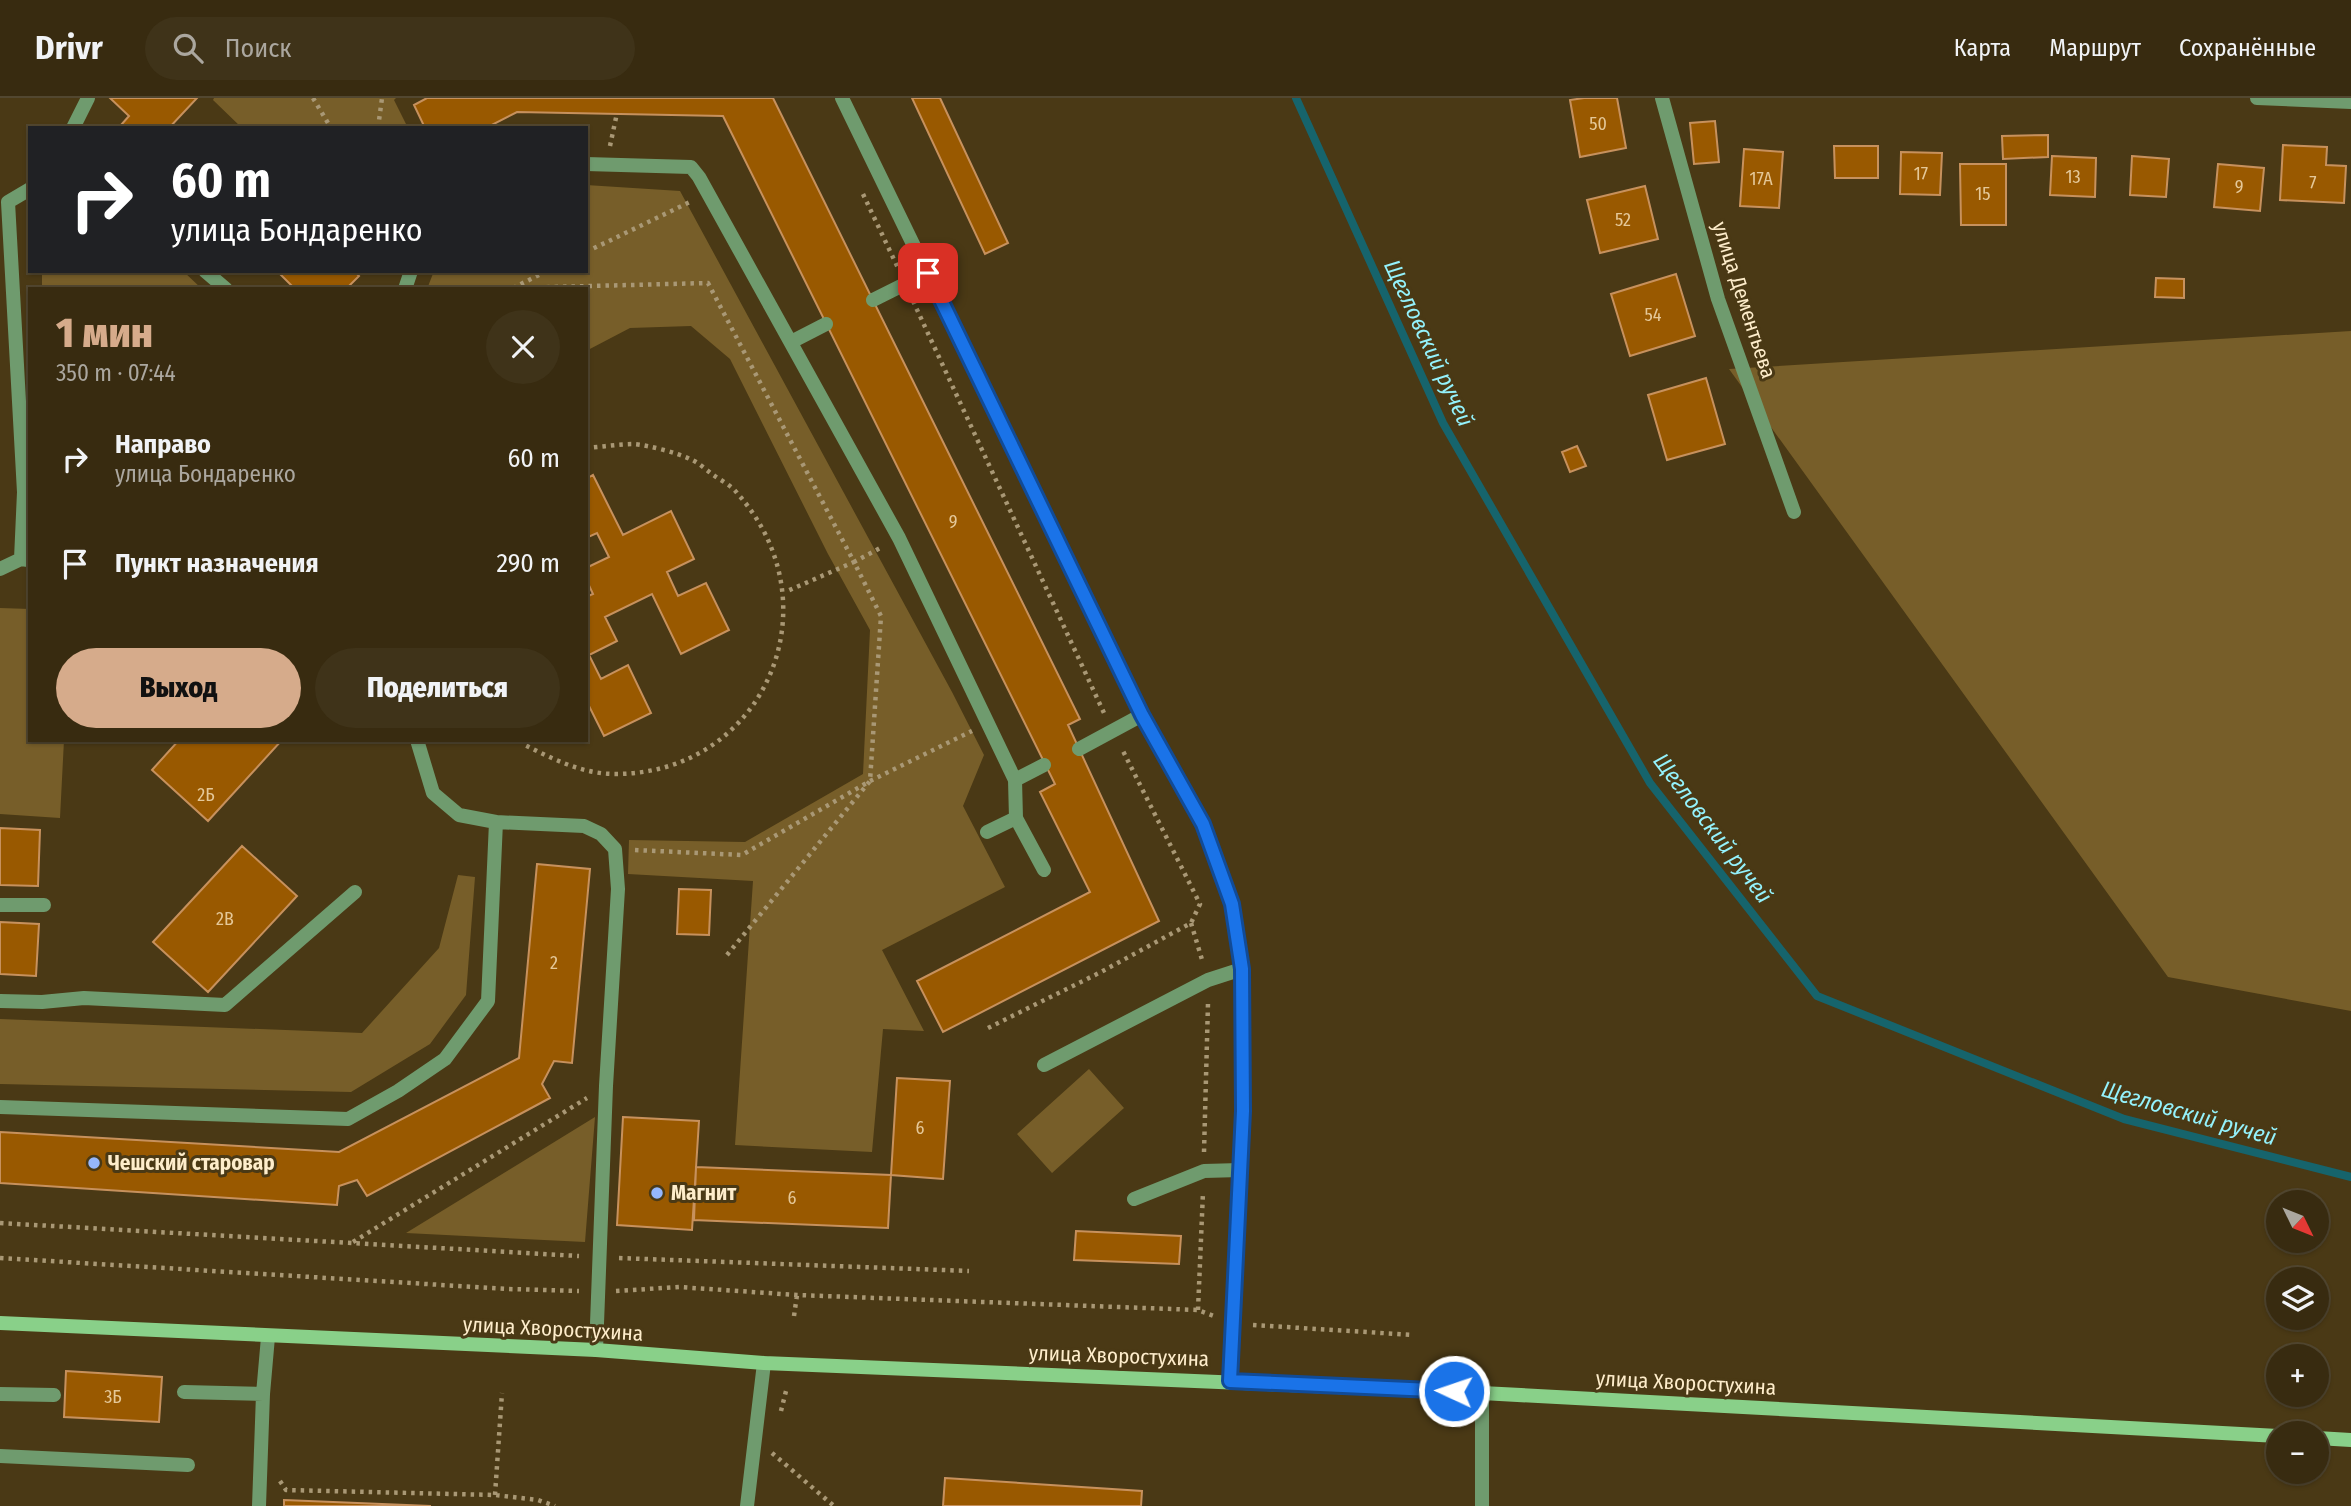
<!DOCTYPE html>
<html lang="ru">
<meta charset="utf-8">
<style>
:root{--surface:#382b10;--page:#3f3319;--text:#f1f3f6;--muted:#aba79f;--line:#524730;--accent:#d6ab8b}
body{margin:0;font-family:"Fira Sans Condensed",sans-serif;background:var(--page);color:var(--text);height:100vh;display:flex;flex-direction:column;font-size:26px;white-space:nowrap}
*{box-sizing:border-box;margin:0}
p{font-size:23px;color:var(--muted)}
.icon{flex:none;width:38px;height:38px;fill:none;stroke:currentColor;stroke-width:2;stroke-linecap:round;stroke-linejoin:round}
.map{position:relative;flex:1;overflow:hidden}
.panel{position:absolute;left:28px;top:189px;width:560px;height:455px;display:flex;flex-direction:column;background:var(--surface);border-radius:0px;box-shadow:0 2px 5px #0004,0 0 0 2px var(--line)}
.panel>*{flex:none}
.banner{position:absolute;left:28px;top:28px;width:560px;height:147px;border-radius:0px;box-shadow:0 2px 5px #0004,0 0 0 2px var(--line);background:#202124;color:#fff;overflow:hidden}
.needle{width:46px;rotate:133deg}
.buttons{position:absolute;left:2266px;top:1092px;display:grid;gap:14px}
.buttons a{display:grid;place-items:center;width:63px;height:63px;border-radius:50%;background:var(--surface);box-shadow:0 2px 5px #0004,0 0 0 2px var(--line);font-size:35px}
.pin{position:absolute;display:grid;place-items:center;width:60px;height:60px;color:#fff;margin:-30px;border-radius:14px;box-shadow:0 4px 10px #0006}
.me{position:absolute;width:77px;margin:-38px;rotate:273deg;stroke-linejoin:round;filter:drop-shadow(0 0 5px #0008)}
.turn{display:flex;align-items:center;gap:24px;height:147px;padding:0 28px;font-size:32px}
.turn .icon{width:91px;height:91px;stroke-width:2.5}
.turn b{display:block;font-size:49px;line-height:60px}
.round{display:grid;place-items:center;flex:none;width:74px;height:74px;border-radius:37px;background:var(--page)}
.summary{display:flex;align-items:center;justify-content:space-between;height:119px;padding:0 28px}
h1{font-size:42px;font-weight:800;line-height:52px;color:var(--accent)}
.action{display:flex;gap:14px;margin-top:auto;padding:14px 28px}
.action a{flex:1;height:80px;border-radius:42px;background:var(--accent);color:#111;font-size:28px;font-weight:800;line-height:80px;text-align:center}
.action a+a{background:var(--page);color:var(--text)}
ul{padding:0;list-style:none}
li{display:flex;align-items:center;gap:21px;height:105px;padding:0 28px}
li div{flex:1}
li b{display:block;font-size:26px}
li em{font-style:normal}
header{display:flex;align-items:center;gap:42px;box-sizing:border-box;height:98px;padding:0 35px;background:var(--surface);border-bottom:2px solid var(--line)}
header strong{font-size:33px}
nav{display:flex;gap:38px;margin-inline-start:auto;font-size:24px}
.search{width:490px;height:63px;background:var(--page);display:flex;align-items:center;gap:18px;box-sizing:border-box;padding:0 24px;border-radius:38px;color:var(--muted);font-size:26px}
.map>svg:first-child{display:block}
.green{fill:#775e29}
.lines{fill:none;stroke-linecap:round;stroke-linejoin:round}
.stream{stroke:#16646c;stroke-width:8}
.building{fill:#995900;stroke:#c7915d;stroke-width:2}
.path{stroke:#a99875;stroke-width:4.5;stroke-dasharray:3.5 5;stroke-linecap:butt}
.lane{stroke:#6f9b6e;stroke-width:14}
.street{stroke:#6f9b6e;stroke-width:14}
.secondary{stroke:#89d089;stroke-width:14}
.route-casing{stroke:#114b97;stroke-width:18}
.route{stroke:#1a73e8;stroke-width:12}
.poi-dot{fill:#95b7fd;stroke:#4a3915;stroke-width:2.5}
.labels{text-anchor:middle;dominant-baseline:central;stroke-width:6;stroke-linejoin:round;paint-order:stroke}
.number-label{font-size:18px;fill:#e5c898}
.street-label{font-size:21px;fill:#feedcb;stroke:#4a3915}
.poi-label{font-size:21px;font-weight:bold;fill:#feedcb;stroke:#4a3915;text-anchor:start}
.water-label{font-size:23px;font-style:italic;fill:#94f2fc;stroke:#4a3915}
</style>
<header>
<strong>Drivr</strong>
<div class="search"><svg class="icon" aria-label="search" viewBox="0 0 24 24"><circle cx="10" cy="10" r="6"/><path d="M15 15l6 6"/></svg>Поиск</div>
<nav><a>Карта</a><a>Маршрут</a><a>Сохранённые</a></nav>
</header>
<div class="map">
<svg width="2351" height="1408" viewBox="0 0 2351 1408">
<rect width="100%" height="100%" fill="#4a3915"/>
<path class="green" d="M 214,0 L 396,0 L 394,2 L 408,30 L 242,30 L 213,2 Z
M 586,87 L 680,93 L 952,594 L 984,657 L 963,708 L 1005,789 L 882,852 L 924,933 L 883,931 L 872,1054 L 735,1047 L 753,783 L 628,776 L 629,742 L 745,744 L 863,676 L 870,532 L 828,456 L 730,261 L 691,228 L 630,230 L 586,253 L 586,191 L 427,191 L 434,173 L 586,173 Z
M 46,173 L 183,173 L 202,191 L 42,191 L 42,177 Z
M 2351,233 L 2351,913 L 2168,879 L 1729,271 Z
M 0,510 L 30,511 L 30,642 L 64,642 L 60,720 L 0,716 Z
M 458,777 L 475,779 L 466,897 L 430,946 L 351,994 L 0,986 L 0,921 L 362,935 L 439,850 Z
M 1089,971 L 1124,1010 L 1052,1075 L 1017,1036 Z
M 595,1019 L 585,1144 L 406,1135 Z"/>
<g class="lines">
<path class="stream" d="M 1296,0 L 1443,325 L 1650,685 L 1817,898 L 2124,1021 L 2351,1079"/>
</g>
<path class="building" d="M 110,0 L 197,0 L 169,30 L 124,30 L 121,27 L 129,18 Z
M 427,0 L 773,0 L 1080,621 L 1068,627 L 1159,823 L 943,934 L 917,883 L 1090,794 L 1040,694 L 1055,686 L 723,18 L 517,14 L 486,30 L 425,30 L 414,7 Z
M 912,0 L 940,0 L 1008,145 L 985,156 Z
M 1584,0 L 1617,0 L 1626,50 L 1580,59 L 1570,2 Z
M 1715,23 L 1719,64 L 1694,66 L 1690,25 Z
M 2048,37 L 2048,59 L 2003,61 L 2002,38 Z
M 2283,47 L 2327,49 L 2326,67 L 2346,68 L 2344,105 L 2280,102 Z
M 1834,48 L 1878,48 L 1878,80 L 1835,80 Z
M 1744,51 L 1783,54 L 1779,110 L 1740,108 Z
M 1901,54 L 1942,55 L 1940,97 L 1900,96 Z
M 2052,58 L 2096,60 L 2095,99 L 2050,97 Z
M 2132,58 L 2169,61 L 2166,99 L 2130,97 Z
M 1960,66 L 2006,66 L 2006,127 L 1961,127 Z
M 2218,66 L 2264,70 L 2260,113 L 2214,109 Z
M 1645,88 L 1658,141 L 1600,155 L 1587,102 Z
M 277,173 L 354,173 L 359,178 L 346,191 L 295,191 Z
M 1676,176 L 1695,238 L 1630,258 L 1611,196 Z
M 2156,180 L 2184,181 L 2184,200 L 2155,199 Z
M 1706,280 L 1725,346 L 1667,362 L 1648,297 Z
M 1577,348 L 1586,368 L 1570,374 L 1562,354 Z
M 593,377 L 623,437 L 671,413 L 694,461 L 667,474 L 678,498 L 706,485 L 729,532 L 681,556 L 652,496 L 605,519 L 617,543 L 589,557 L 601,581 L 628,567 L 651,615 L 604,638 L 586,602 L 586,499 L 593,496 L 586,481 L 586,470 L 609,459 L 597,435 L 586,440 L 586,381 Z
M 179,642 L 282,642 L 208,723 L 152,672 Z
M 0,730 L 40,732 L 38,788 L 0,787 Z
M 242,748 L 297,798 L 208,894 L 153,844 Z
M 537,766 L 590,771 L 572,965 L 554,963 L 542,986 L 550,1000 L 367,1098 L 357,1082 L 339,1088 L 337,1107 L 0,1085 L 0,1034 L 339,1054 L 519,960 Z
M 679,791 L 711,792 L 709,837 L 677,836 Z
M 0,824 L 39,826 L 36,878 L 0,876 Z
M 897,980 L 950,983 L 943,1081 L 891,1077 Z
M 623,1019 L 699,1023 L 692,1132 L 617,1127 Z
M 696,1069 L 891,1077 L 888,1130 L 694,1122 Z
M 1076,1133 L 1181,1138 L 1179,1166 L 1074,1162 Z
M 66,1273 L 162,1279 L 159,1324 L 64,1319 Z
M 945,1380 L 1142,1393 L 1141,1408 L 943,1408 Z
M 284,1402 L 431,1408 L 284,1408 Z"/>
<g class="lines">
<path class="path" d="M 313,0 L 331,30
M 378,30 L 382,0
M 610,48 L 617,15
M 863,96 L 898,170
M 586,154 L 692,103
M 512,190 L 708,185 L 854,464 L 785,494
M 513,190 L 547,173
M 913,203 L 1104,615
M 520,642 L 525,647 C 553,661 582,676 615,676 C 765,676 837,506 737,395 C 731,387 720,382 712,376 C 705,371 698,364 690,361 C 678,355 647,347 634,346 C 618,346 602,349 586,350
M 635,752 L 742,757 L 870,683 L 972,633
M 1191,825 L 1203,865
M 727,857 L 870,683 L 881,518 L 854,464 L 882,449
M 988,930 L 1101,874 L 1191,825 L 1200,806 L 1122,651
M 1204,1054 L 1208,905
M 0,1125 L 579,1158
M 353,1144 L 587,1000
M 0,1160 L 508,1191 L 579,1193
M 619,1160 L 969,1173
M 616,1193 L 679,1189 L 797,1197 L 1198,1212 L 1214,1218
M 1198,1212 L 1203,1094
M 794,1218 L 797,1197
M 1253,1227 L 1414,1237
M 781,1313 L 786,1293
M 772,1355 L 834,1408
M 280,1383 L 286,1392 L 495,1397 L 538,1402 L 555,1408
M 495,1397 L 502,1295"/>
<path class="lane" d="M 73,30 L 88,0
M 586,66 L 691,69 L 699,79 L 899,440 L 1015,682 L 1044,667
M 205,173 L 226,191
M 405,191 L 411,173
M 873,202 L 927,175
M 791,244 L 826,226
M 21,461 L 24,394 L 8,104 L 30,91
M 0,471 L 21,461 L 28,462
M 417,642 L 433,695 L 459,717 L 496,724
M 1079,651 L 1142,617
M 1015,682 L 1016,720 L 1044,772
M 987,734 L 1016,720
M 0,807 L 44,807
M 0,903 L 42,904 L 84,900 L 225,907 L 355,794
M 1044,967 L 1208,882 L 1242,871
M 0,1009 L 348,1021 L 398,993 L 445,961 L 488,903 L 496,724 L 584,728 L 601,736 L 615,751 L 618,791 L 606,988 L 596,1252
M 1134,1101 L 1204,1073 L 1240,1072
M 184,1294 L 263,1296
M 0,1296 L 54,1297
M 0,1358 L 188,1367
M 259,1408 L 263,1296 L 268,1239
M 747,1408 L 764,1265"/>
<path class="street" d="M 842,0 L 1142,617 L 1203,726 L 1232,806 L 1242,871 L 1243,1013 L 1230,1283
M 1662,0 L 1718,201 L 1794,414
M 2257,0 L 2351,4
M 1482,1295 L 1482,1408"/>
<path class="secondary" d="M 0,1225 L 596,1252 L 764,1265 L 1482,1295 L 2278,1338
M 2317,1340 L 2351,1342"/>
</g>
<g class="lines">
<defs>
<path id="route" d="M 928,175 L 1142,617 L 1203,726 L 1232,806 L 1242,871 L 1243,1013 L 1230,1283 L 1454,1293"/>
</defs>
<use href="#route" class="route-casing"/>
<use href="#route" class="route"/>
</g>
<g class="poi-dot">
<circle cx="94" cy="1065" r="7"/>
<circle cx="657" cy="1095" r="7"/>
</g>
<g class="labels">
<g class="number-label">
<text x="1598" y="26">50</text>
<text x="1921" y="76">17</text>
<text x="2073" y="79">13</text>
<text x="1761" y="81">17А</text>
<text x="2313" y="85">7</text>
<text x="2239" y="89">9</text>
<text x="1983" y="96">15</text>
<text x="1623" y="122">52</text>
<text x="1653" y="217">54</text>
<text x="953" y="424">9</text>
<text x="206" y="697">2Б</text>
<text x="225" y="821">2В</text>
<text x="554" y="865">2</text>
<text x="920" y="1030">6</text>
<text x="792" y="1100">6</text>
<text x="113" y="1299">3Б</text>
</g>
<g class="street-label">
<text transform="translate(1744 202) rotate(72)">улица Дементьева</text>
<text transform="translate(553 1231) rotate(3)">улица Хворостухина</text>
<text transform="translate(1119 1258) rotate(2)">улица Хворостухина</text>
<text transform="translate(1686 1285) rotate(3)">улица Хворостухина</text>
</g>
<g class="poi-label">
<text x="108" y="1065">Чешский старовар</text>
<text x="671" y="1095">Магнит</text>
</g>
<g class="water-label">
<text transform="translate(1429 245) rotate(65)">Щегловский ручей</text>
<text transform="translate(1713 730) rotate(53)">Щегловский ручей</text>
<text transform="translate(2189 1015) rotate(16)">Щегловский ручей</text>
</g>
</g>
</svg>
<div class="buttons">
<a><svg class="needle" viewBox="-14 -14 28 28"><path d="M0-13l5 13h-10z" fill="#e53935"/><path d="M0 13l5-13h-10z" fill="#aba79f"/></svg></a>
<a><svg class="icon" aria-label="layers" viewBox="0 0 24 24"><path d="M12 4l9 5-9 5-9-5zM3 14l9 5 9-5"/></svg></a>
<a>+</a>
<a>−</a>
</div>
<div class="pin" style="left:928px;top:175px;background:#d93025"><svg class="icon" aria-label="arrive" viewBox="0 0 24 24"><path d="M6 21V4h12l-3 4 3 4H6"/></svg></div>
<svg class="me" style="left:1454px;top:1293px" viewBox="-20 -20 40 40"><circle r="17" fill="#1a73e8" stroke="#fff" stroke-width="3"/><path d="M0-11L8 9 0 5-8 9z" fill="#fff"/></svg>
<div class="banner">
<div class="turn"><svg class="icon" aria-label="right" viewBox="0 0 24 24"><path d="M7 20v-9h11M14 6l5 5-5 5"/></svg><div><b>60 m</b>улица Бондаренко</div></div>
</div>
<section class="panel">
<div class="summary"><div><h1>1 мин</h1><p>350 m · 07:44</p></div><a class="round"><svg class="icon" aria-label="close" viewBox="0 0 24 24"><path d="M6 6l12 12M18 6L6 18"/></svg></a></div>
<ul>
<li><svg class="icon" aria-label="right" viewBox="0 0 24 24"><path d="M7 20v-9h11M14 6l5 5-5 5"/></svg><div><b>Направо</b><p>улица Бондаренко</p></div><em>60 m</em></li>
<li><svg class="icon" aria-label="arrive" viewBox="0 0 24 24"><path d="M6 21V4h12l-3 4 3 4H6"/></svg><div><b>Пункт назначения</b></div><em>290 m</em></li>
</ul>
<div class="action"><a>Выход</a><a>Поделиться</a></div>
</section>
</div>
